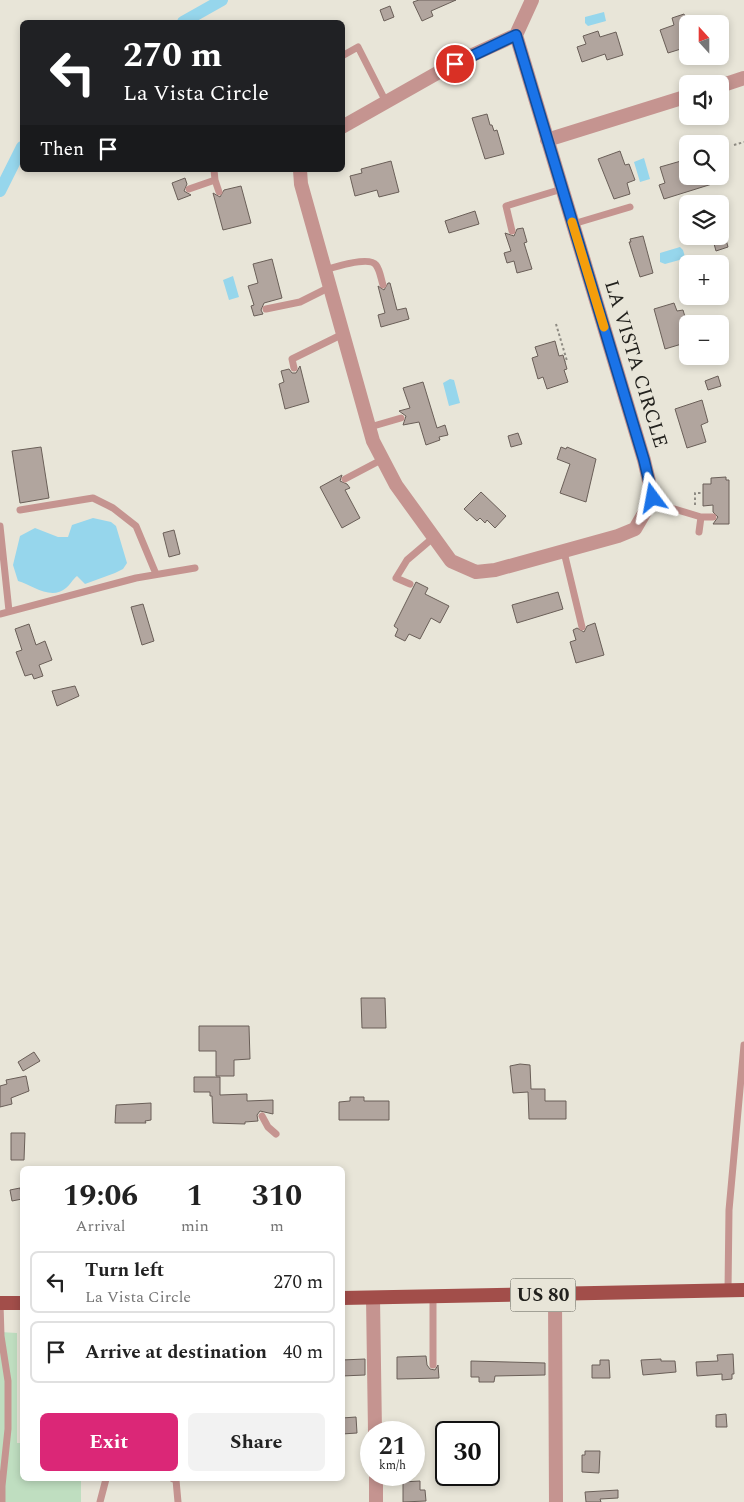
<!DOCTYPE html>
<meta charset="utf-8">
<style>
:root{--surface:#fff;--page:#f2f2f2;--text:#222;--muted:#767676;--line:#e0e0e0;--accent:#db2777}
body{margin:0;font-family:Spectral,serif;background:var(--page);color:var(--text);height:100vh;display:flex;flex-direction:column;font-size:19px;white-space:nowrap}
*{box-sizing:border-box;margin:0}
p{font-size:16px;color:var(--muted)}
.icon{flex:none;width:28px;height:28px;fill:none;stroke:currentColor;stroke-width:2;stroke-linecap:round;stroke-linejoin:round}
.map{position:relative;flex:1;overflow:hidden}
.panel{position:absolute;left:20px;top:1166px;width:325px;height:315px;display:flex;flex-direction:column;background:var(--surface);border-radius:8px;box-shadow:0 2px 8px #0003}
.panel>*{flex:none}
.top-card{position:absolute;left:20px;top:20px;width:325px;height:152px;border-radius:8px;box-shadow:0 2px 8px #0003;background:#202124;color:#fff;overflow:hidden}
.needle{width:32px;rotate:339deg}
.controls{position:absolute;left:679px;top:15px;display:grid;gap:10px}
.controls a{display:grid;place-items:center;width:50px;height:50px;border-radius:8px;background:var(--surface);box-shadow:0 2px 8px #0003;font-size:25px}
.speed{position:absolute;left:360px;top:1421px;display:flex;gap:10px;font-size:25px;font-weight:700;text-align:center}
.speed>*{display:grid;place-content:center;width:65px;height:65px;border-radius:50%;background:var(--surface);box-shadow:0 2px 8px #0003;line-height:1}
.speed small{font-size:12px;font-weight:400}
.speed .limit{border:2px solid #111;border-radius:8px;background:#fff;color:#111}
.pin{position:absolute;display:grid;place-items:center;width:42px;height:42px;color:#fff;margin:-21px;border:2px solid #fff;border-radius:50%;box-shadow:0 1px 5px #0007}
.me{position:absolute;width:55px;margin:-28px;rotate:347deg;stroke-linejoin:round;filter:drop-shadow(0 0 4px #0008)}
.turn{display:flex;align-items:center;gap:18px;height:105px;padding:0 20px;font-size:22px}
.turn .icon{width:65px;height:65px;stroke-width:2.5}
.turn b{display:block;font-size:35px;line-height:42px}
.then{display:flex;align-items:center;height:48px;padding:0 20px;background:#0003;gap:10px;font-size:19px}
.eta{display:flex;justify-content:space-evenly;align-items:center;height:85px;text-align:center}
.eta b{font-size:30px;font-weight:700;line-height:35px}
.action{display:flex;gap:10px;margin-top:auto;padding:10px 20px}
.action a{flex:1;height:58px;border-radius:8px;background:var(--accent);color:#fff;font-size:20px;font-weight:700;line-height:58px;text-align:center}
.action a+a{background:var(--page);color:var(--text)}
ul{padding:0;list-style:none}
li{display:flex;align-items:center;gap:15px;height:62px;margin:0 10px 8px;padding:0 10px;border:2px solid var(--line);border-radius:8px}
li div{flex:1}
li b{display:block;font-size:19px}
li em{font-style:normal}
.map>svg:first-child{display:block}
.green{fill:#bfdec0}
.water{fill:#96d6ec}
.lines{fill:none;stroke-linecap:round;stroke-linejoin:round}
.canal{stroke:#96d6ec;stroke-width:12}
.building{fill:#b1a59e;stroke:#6a5f58}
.path{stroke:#8e8b83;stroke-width:2;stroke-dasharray:2.5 2.5;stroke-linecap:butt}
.service{stroke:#c59490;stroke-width:7}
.minor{stroke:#c59490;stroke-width:14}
.primary{stroke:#a24e4a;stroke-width:14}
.route-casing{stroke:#114b97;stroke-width:12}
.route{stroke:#1a73e8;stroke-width:9}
.slow{stroke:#f59e0b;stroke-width:9}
.labels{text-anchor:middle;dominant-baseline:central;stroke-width:4;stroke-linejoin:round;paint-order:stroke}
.shield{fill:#e8e5d8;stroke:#5d5c55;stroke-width:1}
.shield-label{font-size:19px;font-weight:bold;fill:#22211d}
.street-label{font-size:20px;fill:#22211d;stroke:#e8e5d8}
</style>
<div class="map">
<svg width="744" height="1502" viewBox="0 0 744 1502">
<rect width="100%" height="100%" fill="#e8e5d8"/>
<path class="green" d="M 0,1332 L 17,1333 L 17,1443 L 22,1443 L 22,1479 L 81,1479 L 81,1502 L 0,1502 Z"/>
<path class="water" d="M 604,12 L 606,21 L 588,26 L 585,23 L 585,17 Z
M 644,158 L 650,179 L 640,182 L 634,162 Z
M 680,247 L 683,250 L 685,257 L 683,259 L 665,264 L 660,262 L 660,253 Z
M 233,276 L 239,297 L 229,300 L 223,280 Z
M 450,379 L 454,380 L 460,403 L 449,406 L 443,383 Z
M 93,518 L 111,522 L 116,526 L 127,563 L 123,569 L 115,573 L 85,584 L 77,576 C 72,580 70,585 66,588 C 51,601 32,585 18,581 L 13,565 L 20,536 L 35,528 L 58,537 L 68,537 L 72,525 Z"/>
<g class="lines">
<path class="canal" d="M 183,22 L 222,0
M 0,191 L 22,147"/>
</g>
<path class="building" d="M 419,0 L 456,0 L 431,11 L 433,16 L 422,21 L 413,2 Z
M 390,6 L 394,17 L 384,21 L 380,10 Z
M 684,14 L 688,24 L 688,40 L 682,42 L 684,48 L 668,53 L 660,30 L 674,25 L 672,18 Z
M 598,31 L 600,37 L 616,32 L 623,55 L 607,60 L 605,54 L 582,62 L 577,47 L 586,44 L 583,36 Z
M 487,114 L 490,125 L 492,125 L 494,131 L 497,130 L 504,154 L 485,159 L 472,118 Z
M 620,151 L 625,165 L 629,164 L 635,180 L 627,183 L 630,194 L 614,199 L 598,159 Z
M 688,159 L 688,176 L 710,176 L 712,184 L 664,199 L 659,185 L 665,183 L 660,167 Z
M 391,161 L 399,192 L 379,197 L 377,190 L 355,196 L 350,176 L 362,173 L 361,169 Z
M 185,178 L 187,184 L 184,191 L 191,195 L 178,200 L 172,183 Z
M 241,186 L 251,223 L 223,230 L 213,193 L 220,197 L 224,190 Z
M 475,211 L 479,224 L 449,233 L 445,221 Z
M 523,228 L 527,242 L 524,243 L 532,269 L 517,273 L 514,261 L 507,263 L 504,253 L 511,251 L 505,233 L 514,236 L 517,229 Z
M 643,236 L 653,273 L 640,277 L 629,242 L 631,242 L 630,239 Z
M 725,236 L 728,247 L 716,251 L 713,240 Z
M 272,259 L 282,298 L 264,303 L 261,310 L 263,314 L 254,316 L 251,306 L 254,305 L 248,286 L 258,283 L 253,264 Z
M 388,283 L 390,283 L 397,310 L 406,308 L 409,319 L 381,327 L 378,315 L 385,313 L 378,286 L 384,290 Z
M 674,303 L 677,311 L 683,310 L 688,327 L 682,331 L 685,343 L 665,349 L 654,309 Z
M 555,341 L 559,356 L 563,355 L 567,369 L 564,370 L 568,382 L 547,389 L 543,377 L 538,379 L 532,358 L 538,356 L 535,347 Z
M 300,366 L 309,402 L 285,409 L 279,384 L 284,382 L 281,371 L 289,369 L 292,373 L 296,373 Z
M 718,376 L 721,386 L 708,390 L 705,381 Z
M 423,382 L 437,428 L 445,425 L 448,435 L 439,437 L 440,440 L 426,445 L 419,422 L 403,425 L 406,416 L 399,411 L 410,408 L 403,388 Z
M 702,400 L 708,422 L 701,425 L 706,442 L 687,448 L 675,409 Z
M 518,433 L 522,444 L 511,447 L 508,436 Z
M 41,447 L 49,498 L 20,503 L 12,451 Z
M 561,447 L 566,449 L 567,447 L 596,459 L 586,502 L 560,493 L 570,464 L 557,459 Z
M 342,475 L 340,481 L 347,484 L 350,488 L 345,490 L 360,518 L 342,528 L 320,487 Z
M 726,477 L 726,480 L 729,480 L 729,524 L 713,524 L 718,517 L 713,512 L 713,505 L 703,506 L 703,484 L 711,484 L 711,478 Z
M 481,492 L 506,516 L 495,528 L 487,520 L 485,523 L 480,518 L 477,521 L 464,509 Z
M 174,530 L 180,554 L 169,557 L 163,533 Z
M 416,582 L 428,588 L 425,594 L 449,606 L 440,623 L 431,618 L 420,639 L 409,634 L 405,641 L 395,636 L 398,629 L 394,626 Z
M 558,592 L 563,609 L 517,623 L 512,605 Z
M 143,604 L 154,641 L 142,645 L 131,607 Z
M 595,623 L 604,655 L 576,663 L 570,642 L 576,640 L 573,630 L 577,628 L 584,632 L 587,626 Z
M 29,624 L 36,645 L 45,641 L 52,660 L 39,665 L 43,676 L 34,679 L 32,674 L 25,676 L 16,652 L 22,650 L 15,629 Z
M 75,686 L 79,696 L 57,706 L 52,691 Z
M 361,998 L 385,998 L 386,1028 L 362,1028 Z
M 199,1026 L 249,1026 L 250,1059 L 234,1060 L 234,1076 L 216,1076 L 216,1051 L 199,1051 Z
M 34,1052 L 40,1061 L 23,1071 L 18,1062 Z
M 520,1064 L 530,1065 L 531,1089 L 545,1089 L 545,1101 L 566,1101 L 566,1119 L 529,1119 L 528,1092 L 513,1093 L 510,1066 Z
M 26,1076 L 29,1091 L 11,1098 L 12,1104 L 0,1107 L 0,1086 L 7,1084 L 6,1080 Z
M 194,1077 L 220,1077 L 220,1095 L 247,1094 L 247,1101 L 273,1100 L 273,1114 L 260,1111 L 257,1115 L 258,1121 L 245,1122 L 245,1124 L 213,1123 L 212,1096 L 210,1096 L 210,1092 L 194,1092 Z
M 350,1097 L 364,1097 L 364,1101 L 389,1101 L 389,1120 L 339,1120 L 339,1102 L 350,1101 Z
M 151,1103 L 151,1120 L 145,1121 L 146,1123 L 115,1123 L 116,1105 Z
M 11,1133 L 25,1133 L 24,1160 L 11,1160 Z
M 20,1188 L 22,1199 L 12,1201 L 10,1190 Z
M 733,1354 L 734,1374 L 732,1374 L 732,1379 L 722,1380 L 722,1374 L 697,1376 L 696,1362 L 718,1361 L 717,1355 Z
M 426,1356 L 427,1365 L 430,1369 L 435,1370 L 438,1365 L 439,1378 L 397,1379 L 397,1357 Z
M 365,1359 L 365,1375 L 342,1376 L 342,1360 Z
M 661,1359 L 661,1361 L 675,1361 L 676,1372 L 643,1375 L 641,1360 Z
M 600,1360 L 609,1360 L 610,1378 L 592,1378 L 592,1365 L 600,1365 Z
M 471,1361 L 545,1363 L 545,1375 L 495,1376 L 494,1382 L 479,1382 L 479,1377 L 471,1377 Z
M 726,1414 L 727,1427 L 716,1427 L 716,1415 Z
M 356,1417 L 357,1433 L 342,1434 L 342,1418 Z
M 585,1451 L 600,1451 L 599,1473 L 582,1472 L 582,1455 L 585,1455 Z
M 420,1481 L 420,1490 L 425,1490 L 426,1501 L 403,1502 L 403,1482 Z
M 618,1490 L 618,1498 L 600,1499 L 601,1502 L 586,1502 L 585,1492 Z"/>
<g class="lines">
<path class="path" d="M 682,43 L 688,43
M 720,46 L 723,45
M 734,145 L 744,142
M 556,324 L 567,361 L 565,362
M 695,505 L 695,493 L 703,493"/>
<path class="service" d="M 342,56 L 358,47 L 386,102
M 215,180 L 219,192
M 189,189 L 215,180 L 214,170
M 573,224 L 630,207
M 512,231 L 506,206 L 562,189
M 325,270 C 335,267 369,256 376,265 C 380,270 381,279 383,285
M 266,309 L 300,302 L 330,287
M 294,368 L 292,359 L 343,334
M 370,427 L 401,418
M 345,479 L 383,459
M 651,502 L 701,517 L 699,532
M 20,510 L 93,498 L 113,508 L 136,526 L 156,574
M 701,517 L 713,517
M 0,526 L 9,611
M 564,552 L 582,627
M 410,584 L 396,578 L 407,560 L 434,537
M 0,614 L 136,578 L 195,568
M 262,1116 L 268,1127 L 276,1134
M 728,1291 L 729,1210 L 744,1045
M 433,1296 L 433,1365
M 0,1303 L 1,1336 L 8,1381 L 8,1429 L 2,1486 L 2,1502
M 173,1479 L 176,1480 L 178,1502
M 100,1502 L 106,1479"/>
<path class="minor" d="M 516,35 L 532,0
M 720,86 L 744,78
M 342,127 L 455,63 L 516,35
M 547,140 L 688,96
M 300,170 L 301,184 L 373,441 L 396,485 L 451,561 L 476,572 L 495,570 L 618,536 L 635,529 L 653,498 L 644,460 L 516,35
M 555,1295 L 556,1502
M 373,1298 L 375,1432
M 376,1475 L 376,1502"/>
<path class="primary" d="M 342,1298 L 744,1290
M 0,1303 L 22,1303"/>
</g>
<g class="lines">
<defs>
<path id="route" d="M 455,64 L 516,35 L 644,460 L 653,498"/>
</defs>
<use href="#route" class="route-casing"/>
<use href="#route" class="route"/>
<path class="slow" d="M 572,222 L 604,327"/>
</g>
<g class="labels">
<rect class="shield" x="510.5" y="1278.5" width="65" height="33" rx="4"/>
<g class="shield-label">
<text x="543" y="1295">US 80</text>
</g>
<g class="street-label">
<text transform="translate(636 364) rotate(73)">LA VISTA CIRCLE</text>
</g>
</g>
</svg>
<div class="controls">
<a><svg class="needle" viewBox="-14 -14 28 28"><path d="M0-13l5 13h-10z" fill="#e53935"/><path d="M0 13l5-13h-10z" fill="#767676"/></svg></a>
<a><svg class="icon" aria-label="sound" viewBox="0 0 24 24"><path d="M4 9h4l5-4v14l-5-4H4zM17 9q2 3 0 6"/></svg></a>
<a><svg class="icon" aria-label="search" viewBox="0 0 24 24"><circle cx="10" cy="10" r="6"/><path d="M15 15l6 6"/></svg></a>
<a><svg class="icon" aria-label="layers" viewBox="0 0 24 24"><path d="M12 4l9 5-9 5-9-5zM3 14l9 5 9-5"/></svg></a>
<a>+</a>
<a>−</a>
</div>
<div class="speed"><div>21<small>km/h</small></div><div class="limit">30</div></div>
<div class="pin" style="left:455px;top:64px;background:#d93025"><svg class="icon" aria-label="arrive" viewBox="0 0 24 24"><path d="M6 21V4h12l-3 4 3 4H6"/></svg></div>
<svg class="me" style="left:653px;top:498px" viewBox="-20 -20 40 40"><path d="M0-17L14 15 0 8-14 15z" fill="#1a73e8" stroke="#fff" stroke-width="4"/></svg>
<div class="top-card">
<div class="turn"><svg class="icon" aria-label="left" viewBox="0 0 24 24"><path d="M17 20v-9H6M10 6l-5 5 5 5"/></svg><div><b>270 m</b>La Vista Circle</div></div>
<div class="then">Then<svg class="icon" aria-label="arrive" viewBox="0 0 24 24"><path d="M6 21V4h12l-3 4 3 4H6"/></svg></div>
</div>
<section class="panel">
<div class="eta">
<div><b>19:06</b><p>Arrival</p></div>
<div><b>1</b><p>min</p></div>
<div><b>310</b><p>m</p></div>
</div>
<ul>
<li><svg class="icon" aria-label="left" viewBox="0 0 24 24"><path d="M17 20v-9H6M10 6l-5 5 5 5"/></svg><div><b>Turn left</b><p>La Vista Circle</p></div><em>270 m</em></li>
<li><svg class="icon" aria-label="arrive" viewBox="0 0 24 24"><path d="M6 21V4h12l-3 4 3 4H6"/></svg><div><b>Arrive at destination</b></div><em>40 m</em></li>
</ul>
<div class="action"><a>Exit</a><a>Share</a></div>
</section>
</div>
